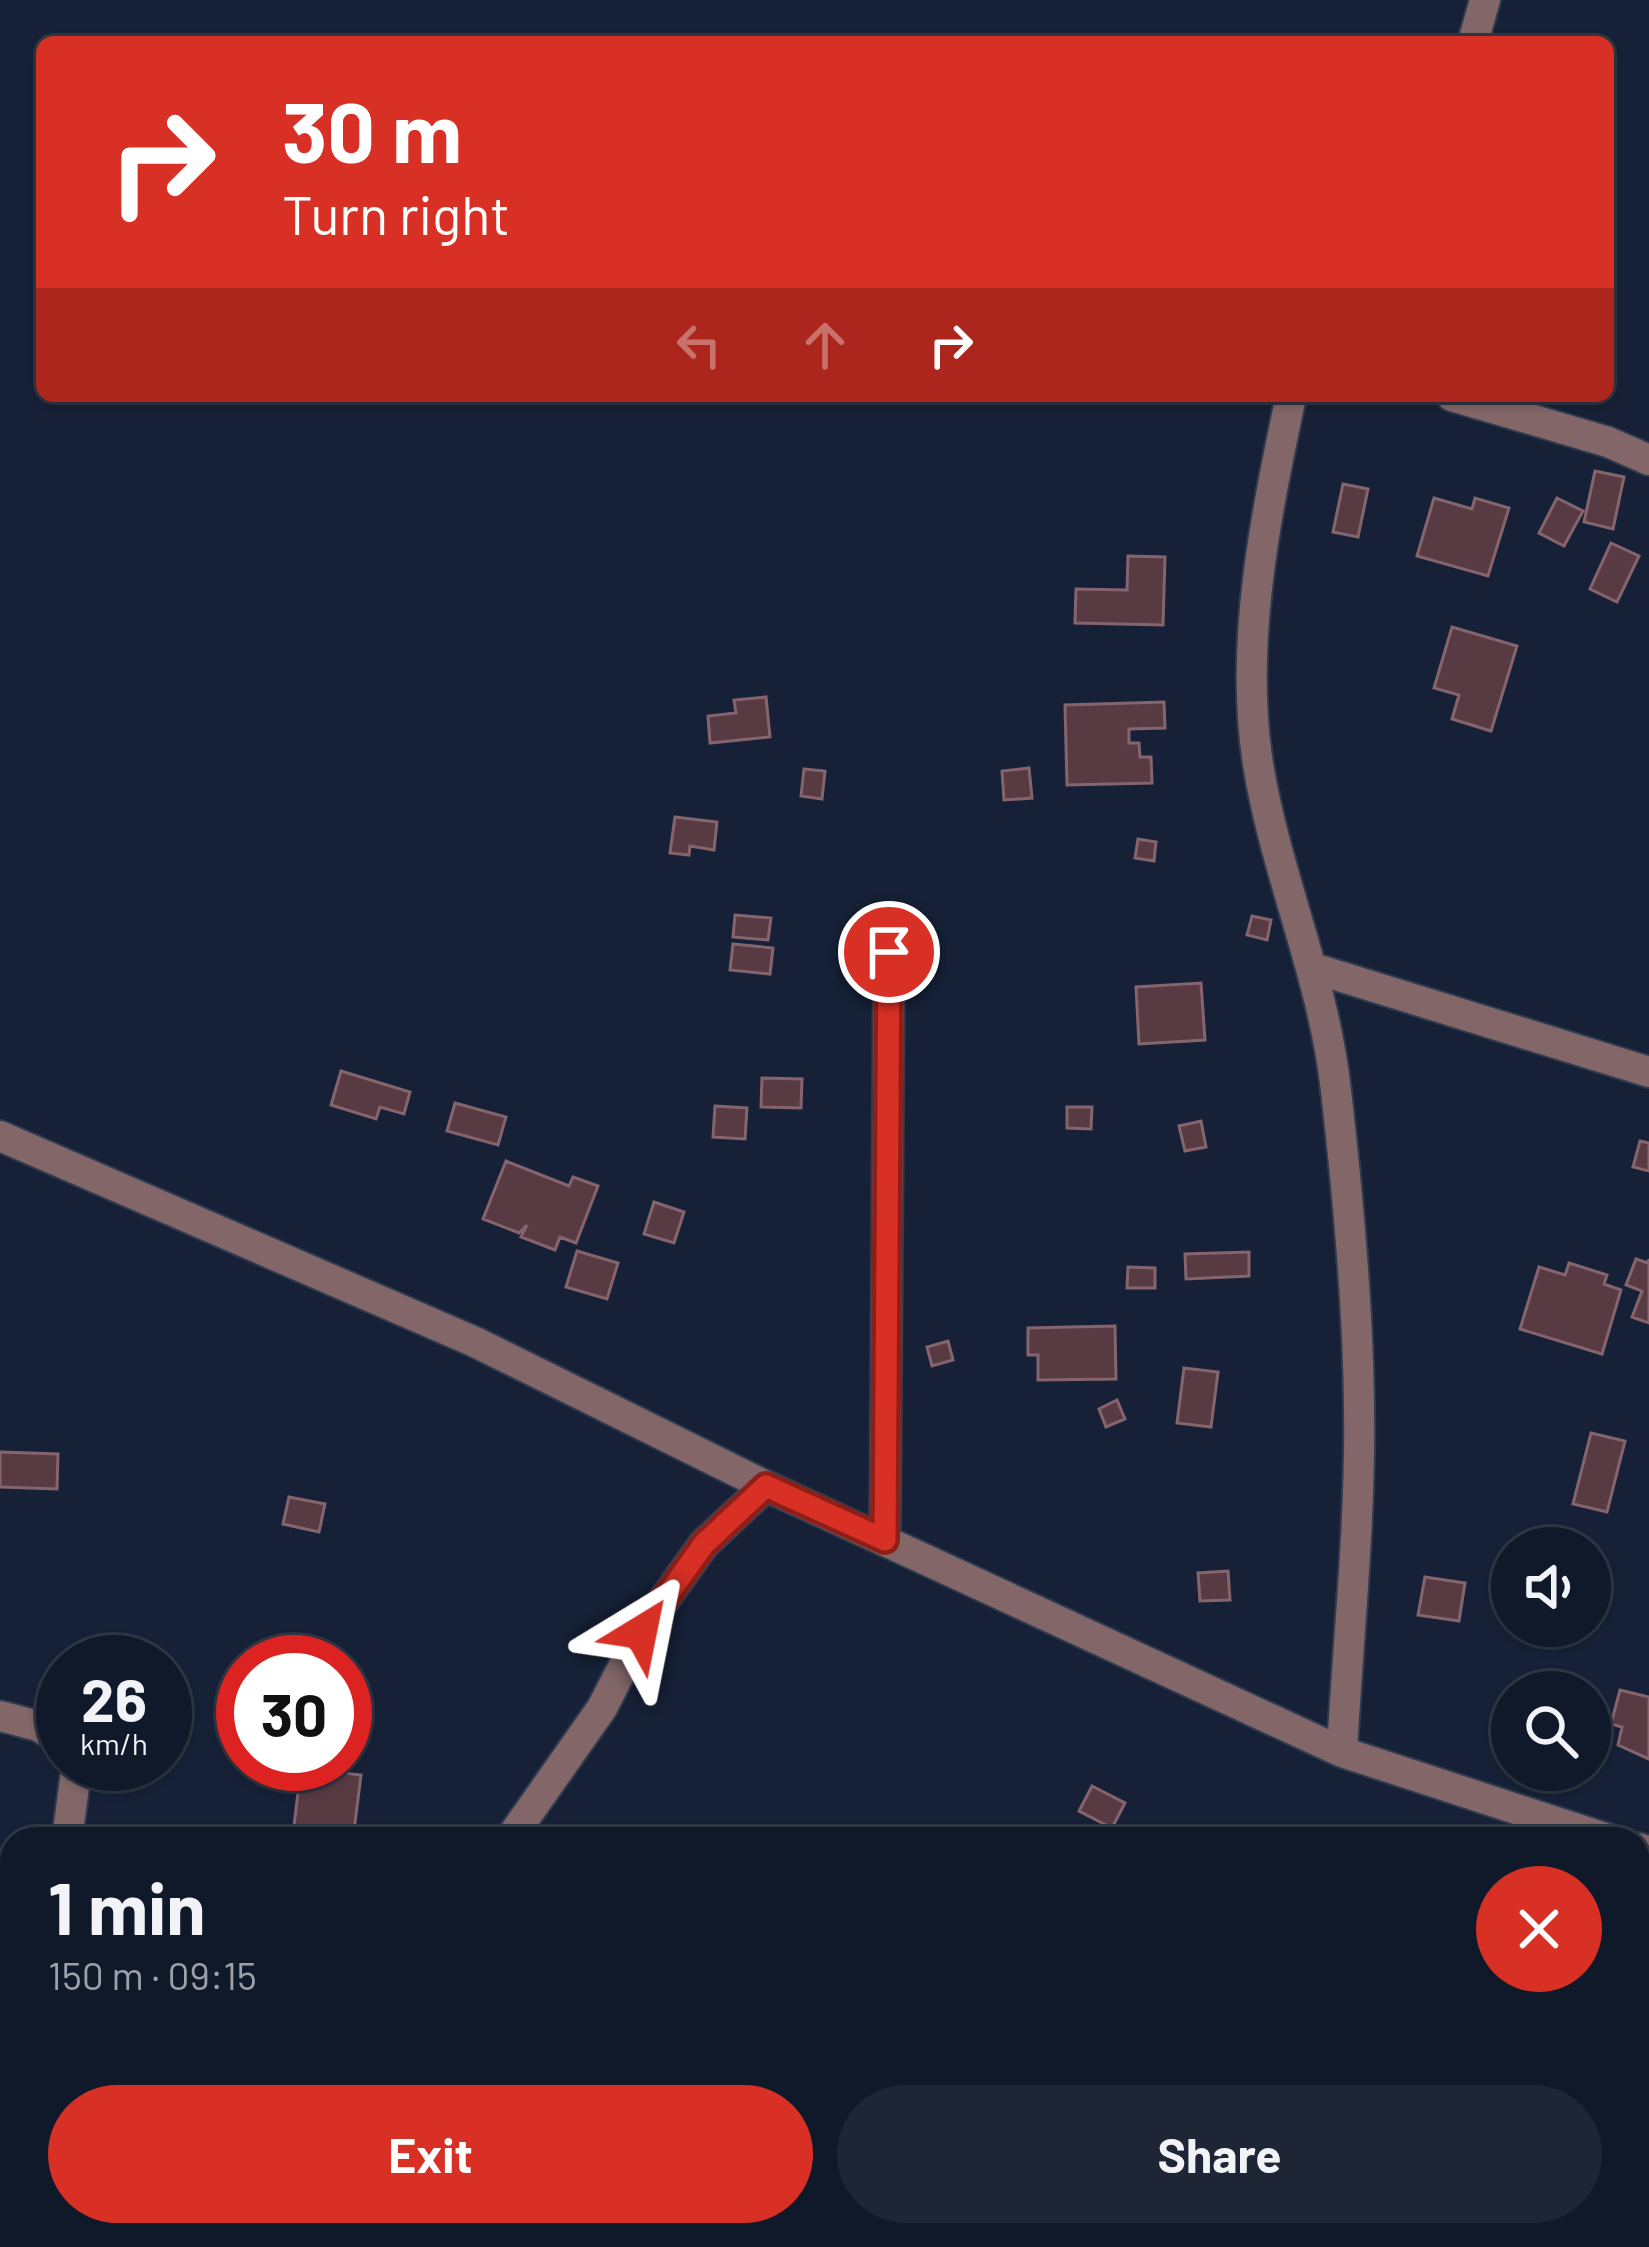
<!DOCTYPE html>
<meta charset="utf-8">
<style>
:root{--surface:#101929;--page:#1e2635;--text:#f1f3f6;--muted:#9ca0a8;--line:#303846;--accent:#d93025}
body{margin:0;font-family:Barlow,sans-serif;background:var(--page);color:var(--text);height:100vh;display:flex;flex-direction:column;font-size:45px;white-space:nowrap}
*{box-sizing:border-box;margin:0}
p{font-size:39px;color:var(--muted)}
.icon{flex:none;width:66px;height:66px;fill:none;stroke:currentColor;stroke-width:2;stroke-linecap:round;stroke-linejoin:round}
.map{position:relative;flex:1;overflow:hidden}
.panel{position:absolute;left:0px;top:1827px;width:1650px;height:420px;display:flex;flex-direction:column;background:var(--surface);border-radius:36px 36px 0 0;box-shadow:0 3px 9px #0004,0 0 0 3px var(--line)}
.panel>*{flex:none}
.top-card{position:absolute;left:36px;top:36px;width:1578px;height:366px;border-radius:18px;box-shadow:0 3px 9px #0004,0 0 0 3px var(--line);background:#d93025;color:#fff;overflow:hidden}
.fabs{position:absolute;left:1491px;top:1527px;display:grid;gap:24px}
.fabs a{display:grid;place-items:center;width:120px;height:120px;border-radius:50%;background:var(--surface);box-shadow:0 3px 9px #0004,0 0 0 3px var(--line);font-size:60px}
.speed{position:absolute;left:36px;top:1635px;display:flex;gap:24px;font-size:60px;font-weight:700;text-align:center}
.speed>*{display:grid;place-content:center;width:156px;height:156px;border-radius:50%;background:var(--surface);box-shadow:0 3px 9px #0004,0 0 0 3px var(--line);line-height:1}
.speed small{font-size:30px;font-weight:400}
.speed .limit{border:18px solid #d22;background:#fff;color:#111}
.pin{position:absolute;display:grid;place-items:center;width:102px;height:102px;color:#fff;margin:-51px;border:6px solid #fff;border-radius:50%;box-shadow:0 3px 12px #0007}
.me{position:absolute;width:132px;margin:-66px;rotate:35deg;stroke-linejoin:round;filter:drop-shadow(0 0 9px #0008)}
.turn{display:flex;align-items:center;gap:42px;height:252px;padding:0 48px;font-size:54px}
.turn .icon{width:156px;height:156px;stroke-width:2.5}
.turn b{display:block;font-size:84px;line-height:102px}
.lanes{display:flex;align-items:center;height:114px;padding:0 48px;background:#0003;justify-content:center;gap:60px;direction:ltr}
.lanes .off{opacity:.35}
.round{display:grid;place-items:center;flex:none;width:126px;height:126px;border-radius:63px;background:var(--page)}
.summary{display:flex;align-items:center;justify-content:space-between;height:204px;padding:0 48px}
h1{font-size:72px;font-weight:700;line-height:90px}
.cta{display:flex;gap:24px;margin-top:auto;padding:24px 48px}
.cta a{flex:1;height:138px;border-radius:72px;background:var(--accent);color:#fff;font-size:48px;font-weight:700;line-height:138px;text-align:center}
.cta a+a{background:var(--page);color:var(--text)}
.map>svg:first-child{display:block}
.building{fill:#583a43;stroke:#85646e;stroke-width:3}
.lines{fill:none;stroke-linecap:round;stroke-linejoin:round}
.minor-casing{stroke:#303b50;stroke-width:34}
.minor{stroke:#826668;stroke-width:30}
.route-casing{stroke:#8d1f18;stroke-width:30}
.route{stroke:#d93025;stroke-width:21}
</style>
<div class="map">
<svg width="1649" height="2247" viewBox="0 0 1649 2247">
<rect width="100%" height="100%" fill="#162137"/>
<path class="building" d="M 1595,471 L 1624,477 L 1613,529 L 1584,522 Z
M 1343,484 L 1368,489 L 1358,537 L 1333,532 Z
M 1434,498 L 1472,509 L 1475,498 L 1509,508 L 1488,576 L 1417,556 Z
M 1557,498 L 1583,511 L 1564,546 L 1539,533 Z
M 1611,543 L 1639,556 L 1617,602 L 1590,589 Z
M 1128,556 L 1165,557 L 1163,625 L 1075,623 L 1076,589 L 1127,590 Z
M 1452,627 L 1517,646 L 1491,731 L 1452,719 L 1459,695 L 1434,688 Z
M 766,697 L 770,737 L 710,743 L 708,716 L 736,713 L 734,700 Z
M 1164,702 L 1165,728 L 1129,729 L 1129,743 L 1139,743 L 1140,757 L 1151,757 L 1152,783 L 1067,785 L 1065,705 Z
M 1029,768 L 1032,798 L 1004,800 L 1002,771 Z
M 804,769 L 825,771 L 822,799 L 801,796 Z
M 675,817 L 717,822 L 714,850 L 690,846 L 689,855 L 670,853 Z
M 1138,839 L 1156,842 L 1154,861 L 1135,858 Z
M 735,915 L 771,918 L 768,940 L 733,937 Z
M 1252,916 L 1271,920 L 1267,940 L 1247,935 Z
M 733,944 L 773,948 L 770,974 L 730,970 Z
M 1201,983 L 1205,1040 L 1139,1044 L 1136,987 Z
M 341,1071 L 410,1092 L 404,1114 L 380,1107 L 376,1119 L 331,1105 Z
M 762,1078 L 802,1079 L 801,1108 L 761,1107 Z
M 455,1103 L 506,1117 L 498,1145 L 447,1131 Z
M 715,1106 L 747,1108 L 745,1139 L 713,1137 Z
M 1067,1107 L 1092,1107 L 1091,1129 L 1067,1128 Z
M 1201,1121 L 1206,1147 L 1185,1151 L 1179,1126 Z
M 1640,1141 L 1649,1143 L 1649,1171 L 1633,1167 Z
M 506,1161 L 569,1186 L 573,1177 L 598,1186 L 576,1243 L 560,1237 L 555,1250 L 521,1237 L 527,1225 L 519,1233 L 483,1219 Z
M 654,1202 L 684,1212 L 674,1243 L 644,1234 Z
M 577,1251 L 618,1263 L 607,1299 L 566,1287 Z
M 1249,1252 L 1249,1276 L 1186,1279 L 1185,1254 Z
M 1636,1259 L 1648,1263 L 1649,1259 L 1649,1323 L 1632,1317 L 1642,1291 L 1626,1285 Z
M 1569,1263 L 1607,1275 L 1604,1284 L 1621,1290 L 1602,1354 L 1520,1329 L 1539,1267 L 1565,1275 Z
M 1128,1267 L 1155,1268 L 1155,1288 L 1127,1288 Z
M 1115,1326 L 1116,1379 L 1038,1380 L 1038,1355 L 1028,1355 L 1028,1328 Z
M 948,1341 L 953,1360 L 932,1366 L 927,1347 Z
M 1184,1368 L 1218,1372 L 1211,1427 L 1177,1423 Z
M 1117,1400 L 1125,1419 L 1106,1427 L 1099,1409 Z
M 1591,1433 L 1625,1441 L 1607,1512 L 1573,1504 Z
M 0,1452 L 58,1454 L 57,1489 L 0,1487 Z
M 289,1497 L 325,1504 L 319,1532 L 283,1524 Z
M 1228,1571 L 1230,1600 L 1200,1601 L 1198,1573 Z
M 1425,1577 L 1465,1583 L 1459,1621 L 1418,1615 Z
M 1620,1690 L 1649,1697 L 1649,1759 L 1618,1745 L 1622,1727 L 1611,1724 Z
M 301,1768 L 361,1775 L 353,1839 L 293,1834 Z
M 1092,1786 L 1125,1803 L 1112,1828 L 1079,1811 Z"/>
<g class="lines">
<defs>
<path id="minor" d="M 1473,42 L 1485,0
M 1291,396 C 1266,515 1239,643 1258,764 C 1276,875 1324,979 1336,1091 C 1348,1195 1358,1303 1359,1407 C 1361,1521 1348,1638 1342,1752
M 1452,396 L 1608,442 L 1649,460
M 1313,968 L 1649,1072
M 0,1136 L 475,1342 L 766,1486 L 1342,1752 L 1608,1839
M 885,1540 L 889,952
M 0,1716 L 38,1726 L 63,1741
M 67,1839 L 77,1764
M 510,1839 L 602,1708 L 641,1632 L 704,1544 L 766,1486
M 1638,1848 L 1649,1851
M 0,2208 L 12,2160"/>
</defs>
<use href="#minor" class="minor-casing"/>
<use href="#minor" class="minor"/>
</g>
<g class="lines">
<defs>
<path id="route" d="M 641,1632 L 704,1544 L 766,1486 L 885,1540 L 889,952"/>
</defs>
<use href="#route" class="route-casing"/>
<use href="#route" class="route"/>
</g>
</svg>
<div class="fabs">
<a><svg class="icon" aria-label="sound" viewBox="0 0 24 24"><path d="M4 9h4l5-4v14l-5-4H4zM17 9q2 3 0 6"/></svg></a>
<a><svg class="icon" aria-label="search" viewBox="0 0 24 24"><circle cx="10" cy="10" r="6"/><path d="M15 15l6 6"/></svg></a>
</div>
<div class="speed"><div>26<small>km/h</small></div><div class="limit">30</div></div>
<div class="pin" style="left:889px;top:952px;background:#d93025"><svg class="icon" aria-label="arrive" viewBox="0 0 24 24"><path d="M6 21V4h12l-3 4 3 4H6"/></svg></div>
<svg class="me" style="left:641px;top:1632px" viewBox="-20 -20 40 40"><path d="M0-17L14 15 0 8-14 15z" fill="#d93025" stroke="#fff" stroke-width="4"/></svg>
<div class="top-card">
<div class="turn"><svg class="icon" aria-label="right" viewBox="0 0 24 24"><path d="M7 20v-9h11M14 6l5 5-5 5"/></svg><div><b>30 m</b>Turn right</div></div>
<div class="lanes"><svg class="icon off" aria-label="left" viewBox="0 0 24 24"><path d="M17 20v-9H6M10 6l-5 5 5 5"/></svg><svg class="icon off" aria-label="ahead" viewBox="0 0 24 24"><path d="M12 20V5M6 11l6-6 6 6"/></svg><svg class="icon" aria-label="right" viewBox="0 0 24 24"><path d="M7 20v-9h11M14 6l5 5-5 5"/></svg></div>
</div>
<section class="panel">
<div class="summary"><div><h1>1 min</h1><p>150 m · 09:15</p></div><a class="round" style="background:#d93025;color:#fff"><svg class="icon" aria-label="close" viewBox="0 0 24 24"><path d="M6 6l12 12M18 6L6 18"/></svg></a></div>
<div class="cta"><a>Exit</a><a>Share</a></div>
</section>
</div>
